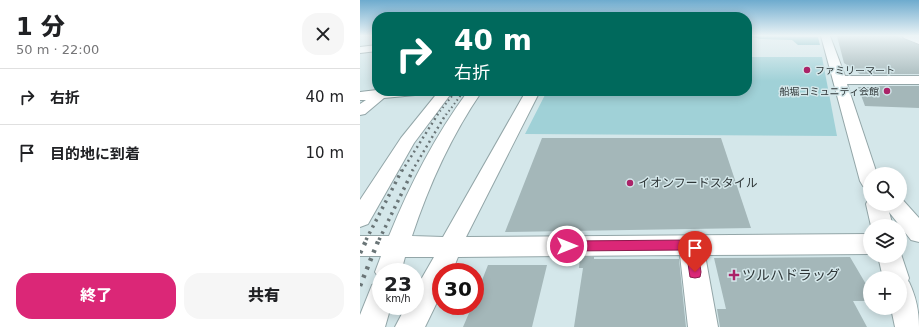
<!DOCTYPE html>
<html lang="ja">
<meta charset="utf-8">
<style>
:root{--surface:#fff;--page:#f6f6f6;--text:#202124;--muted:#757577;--line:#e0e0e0;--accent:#db2777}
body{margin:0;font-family:"DejaVu Sans","Noto Sans JP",sans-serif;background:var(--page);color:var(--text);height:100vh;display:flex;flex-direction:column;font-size:15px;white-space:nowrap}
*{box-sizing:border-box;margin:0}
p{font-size:13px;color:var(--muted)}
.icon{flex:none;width:22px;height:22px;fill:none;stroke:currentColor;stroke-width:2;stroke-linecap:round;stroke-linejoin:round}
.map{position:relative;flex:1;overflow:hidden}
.panel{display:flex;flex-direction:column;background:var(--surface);width:360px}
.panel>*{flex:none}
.banner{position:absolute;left:12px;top:12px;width:380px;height:84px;border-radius:16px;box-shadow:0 2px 10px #0003;background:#00695c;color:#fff;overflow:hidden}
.tools{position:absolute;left:503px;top:167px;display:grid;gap:8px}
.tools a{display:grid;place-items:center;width:44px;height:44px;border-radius:50%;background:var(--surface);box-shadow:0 2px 10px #0003;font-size:20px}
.speed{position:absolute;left:12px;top:263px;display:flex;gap:8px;font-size:20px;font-weight:700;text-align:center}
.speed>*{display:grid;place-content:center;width:52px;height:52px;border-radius:50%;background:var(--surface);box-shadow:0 2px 10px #0003;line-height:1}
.speed small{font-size:10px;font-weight:400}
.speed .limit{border:6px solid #d22;background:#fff;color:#111}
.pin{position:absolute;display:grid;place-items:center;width:34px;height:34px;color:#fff;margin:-41px -17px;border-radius:50% 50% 50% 0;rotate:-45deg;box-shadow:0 0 4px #0007}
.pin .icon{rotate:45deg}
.me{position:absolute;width:44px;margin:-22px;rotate:90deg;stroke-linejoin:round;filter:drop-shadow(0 0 3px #0008)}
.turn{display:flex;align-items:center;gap:14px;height:84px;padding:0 16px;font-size:18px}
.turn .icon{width:52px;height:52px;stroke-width:2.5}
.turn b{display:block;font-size:28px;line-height:34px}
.round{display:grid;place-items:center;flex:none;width:42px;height:42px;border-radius:16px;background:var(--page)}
.summary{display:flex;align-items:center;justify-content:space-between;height:68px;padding:0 16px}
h1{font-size:24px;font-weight:800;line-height:30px}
.action{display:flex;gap:8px;margin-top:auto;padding:8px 16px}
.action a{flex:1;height:46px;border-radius:16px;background:var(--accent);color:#fff;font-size:16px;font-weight:800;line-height:46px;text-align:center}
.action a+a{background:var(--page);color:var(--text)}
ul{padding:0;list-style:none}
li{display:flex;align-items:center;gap:12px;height:56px;padding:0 16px;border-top:1px solid var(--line)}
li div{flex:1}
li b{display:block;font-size:15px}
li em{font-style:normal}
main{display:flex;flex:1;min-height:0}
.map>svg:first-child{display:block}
.green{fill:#a0d1d7}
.forest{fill:#6eb5be}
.building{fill:#a4b7b9}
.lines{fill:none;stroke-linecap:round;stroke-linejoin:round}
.minor-casing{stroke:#93a6a8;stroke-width:2}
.major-casing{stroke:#93a6a8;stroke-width:2}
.minor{fill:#fff;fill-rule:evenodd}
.major{fill:#fff;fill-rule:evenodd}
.rail-far3{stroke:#6a7577;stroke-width:2;stroke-dasharray:1.5 3;stroke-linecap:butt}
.rail-far2{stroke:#6a7577;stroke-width:2.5;stroke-dasharray:2 3.5;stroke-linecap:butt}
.rail-far1{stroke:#6a7577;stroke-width:3.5;stroke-dasharray:2.5 4.5;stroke-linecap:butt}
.rail{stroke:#6a7577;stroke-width:4.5;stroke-dasharray:3 6;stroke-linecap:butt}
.route{fill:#db2777;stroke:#8e194d}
.poi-dot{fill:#ab2368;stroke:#d4e7ea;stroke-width:1.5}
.labels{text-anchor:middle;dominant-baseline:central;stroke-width:3;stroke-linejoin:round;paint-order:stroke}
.far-poi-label{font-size:10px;fill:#2e3637;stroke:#d4e7ea;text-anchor:start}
.poi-label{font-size:12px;fill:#2e3637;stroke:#d4e7ea;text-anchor:start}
.near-poi-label{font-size:14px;fill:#2e3637;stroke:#d4e7ea;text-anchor:start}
</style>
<main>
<section class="panel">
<div class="summary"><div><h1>1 分</h1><p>50 m · 22:00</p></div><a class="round"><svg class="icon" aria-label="close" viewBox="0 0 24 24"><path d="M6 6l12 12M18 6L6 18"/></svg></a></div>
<ul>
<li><svg class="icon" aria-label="right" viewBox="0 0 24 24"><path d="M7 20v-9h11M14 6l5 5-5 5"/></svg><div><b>右折</b></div><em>40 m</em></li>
<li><svg class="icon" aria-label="arrive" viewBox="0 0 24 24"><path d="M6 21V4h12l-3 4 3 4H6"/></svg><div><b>目的地に到着</b></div><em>10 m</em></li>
</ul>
<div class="action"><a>終了</a><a>共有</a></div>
</section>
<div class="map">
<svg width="559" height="327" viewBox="0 0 559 327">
<rect width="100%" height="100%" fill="#d4e7ea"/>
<path class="green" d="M 387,57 L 462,57 L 477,136 L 165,134 L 187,91 L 387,91 Z"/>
<path class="forest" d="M 387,36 L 458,37 L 460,45 L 438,45 L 432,40 L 401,39 Z"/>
<path class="building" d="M 477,36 L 537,36 L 559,45 L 559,74 L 500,74 L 484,63 Z
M 514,86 L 559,86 L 559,108 L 505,106 L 498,87 L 516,87 Z
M 182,138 L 361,138 L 391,228 L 145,232 Z
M 220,257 L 234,257 L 234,259 L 319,259 L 326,327 L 214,327 L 223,268 L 219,268 Z
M 490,257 L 510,291 L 510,301 L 493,301 L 507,327 L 360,327 L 357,309 L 366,309 L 354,258 Z
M 128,265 L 187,265 L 172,327 L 103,327 L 112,306 L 115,306 L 115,298 Z"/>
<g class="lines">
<defs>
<path id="minor" d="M 461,36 L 470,36 L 485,76 L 559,76 L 559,84 L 487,84 L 517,174 L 510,174 L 510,188 L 503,186 L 500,181 Z
M 542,36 L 554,36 L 559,38 L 559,44 L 544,38 Z
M 17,45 L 17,51 L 0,53 L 0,47 Z
M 17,90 L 17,91 L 62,91 L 60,94 L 55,95 L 24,98 L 5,114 L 0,115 L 0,104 L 6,100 L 0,100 L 0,92 Z
M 79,91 L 93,91 L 54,143 L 8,224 L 0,227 L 0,200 L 41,138 Z
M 108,91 L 122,91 C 91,136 69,185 52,236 L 83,237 L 166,91 L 180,91 L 106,237 L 510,234 L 510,254 L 345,255 L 358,327 L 328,327 L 320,255 L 98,257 L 92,272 L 81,272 L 81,294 L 65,327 L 35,327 L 46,306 L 55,306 L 55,290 L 74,257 L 45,257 L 41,272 L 21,272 L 21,306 L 31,306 L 25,327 L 0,327 L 0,315 L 12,285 L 21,281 L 15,272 L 21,256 L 0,256 L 0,236 L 29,236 C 50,184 75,136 108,91 Z
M 509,198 L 510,198 L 510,204 L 540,204 L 540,198 L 541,198 L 559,218 L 559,242 L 551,240 L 529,212 L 533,226 L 511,226 L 506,204 Z
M 540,251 L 549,278 L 548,281 L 549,282 C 556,297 559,310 559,327 L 535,327 L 531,308 L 540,308 L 540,278 L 523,278 L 518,256 L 540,256 Z"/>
<path id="major" d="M 550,36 L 559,36 L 559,40 L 552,38 Z"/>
</defs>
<use href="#minor" class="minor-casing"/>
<use href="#major" class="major-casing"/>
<use href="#minor" class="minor"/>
<use href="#major" class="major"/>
<path class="rail-far3" d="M 77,115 L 96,91
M 86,115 L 104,91"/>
<path class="rail-far2" d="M 42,171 L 78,114
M 52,171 L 86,114"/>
<path class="rail-far1" d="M 6,240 L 42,170
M 19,240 L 53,170"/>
<path class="rail" d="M 0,253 L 7,239
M 0,286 L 19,239"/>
</g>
<linearGradient id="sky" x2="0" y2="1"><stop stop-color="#6eabce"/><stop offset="0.44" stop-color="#ecf4f6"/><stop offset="1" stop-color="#ecf4f6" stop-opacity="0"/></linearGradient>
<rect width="559" height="81" fill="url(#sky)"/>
<path class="route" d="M 331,240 L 335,241 L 337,245 L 341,272 L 340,277 L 335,278 L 330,277 L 326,250 L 207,251 L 203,250 L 201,246 L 203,242 L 207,241 Z"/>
<g class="poi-dot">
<circle cx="447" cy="70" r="4"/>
<circle cx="527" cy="91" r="4"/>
<circle cx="270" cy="183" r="4"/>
<path d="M372 269h4v4h4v4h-4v4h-4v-4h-4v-4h4z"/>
</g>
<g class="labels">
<g class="far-poi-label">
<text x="455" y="70">ファミリーマート</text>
<text x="519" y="91" text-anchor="end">船堀コミュニティ会館</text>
</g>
<g class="poi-label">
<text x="278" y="183">イオンフードスタイル</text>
</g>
<g class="near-poi-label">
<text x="382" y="275">ツルハドラッグ</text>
</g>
</g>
</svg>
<div class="tools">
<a><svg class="icon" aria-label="search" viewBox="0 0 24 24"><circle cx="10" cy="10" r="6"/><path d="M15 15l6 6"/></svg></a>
<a><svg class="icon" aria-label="layers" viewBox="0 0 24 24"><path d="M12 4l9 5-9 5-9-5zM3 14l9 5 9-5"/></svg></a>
<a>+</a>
</div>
<div class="speed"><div>23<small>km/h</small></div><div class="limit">30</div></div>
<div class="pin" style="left:335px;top:272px;background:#d93025"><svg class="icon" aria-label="arrive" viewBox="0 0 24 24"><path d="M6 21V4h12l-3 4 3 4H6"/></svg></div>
<svg class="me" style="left:207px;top:246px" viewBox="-20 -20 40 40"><circle r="17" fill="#db2777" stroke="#fff" stroke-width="3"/><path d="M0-11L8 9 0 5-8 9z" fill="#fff"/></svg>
<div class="banner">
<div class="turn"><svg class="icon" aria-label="right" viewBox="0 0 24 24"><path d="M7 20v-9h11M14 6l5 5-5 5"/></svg><div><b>40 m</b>右折</div></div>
</div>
</div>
</main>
